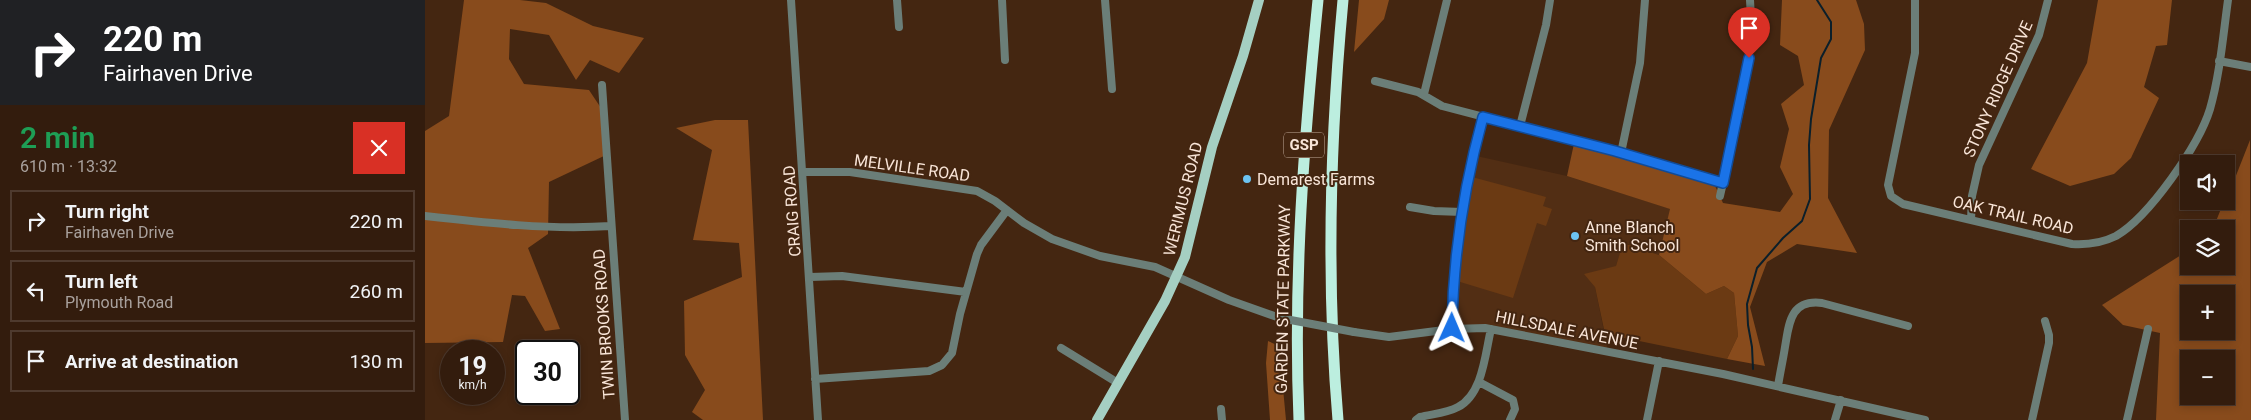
<!DOCTYPE html>
<meta charset="utf-8">
<style>
:root{--surface:#331c0d;--page:#3b2516;--text:#f1f3f6;--muted:#a9a19d;--line:#4e3a2e}
body{margin:0;font-family:Roboto,sans-serif;background:var(--page);color:var(--text);height:100vh;display:flex;flex-direction:column;font-size:19px;white-space:nowrap}
*{box-sizing:border-box;margin:0}
p{font-size:16px;color:var(--muted)}
.icon{flex:none;width:28px;height:28px;fill:none;stroke:currentColor;stroke-width:2;stroke-linecap:round;stroke-linejoin:round}
.map{position:relative;flex:1;overflow:hidden}
.drawer{display:flex;flex-direction:column;background:var(--surface);width:425px}
.drawer>*{flex:none}
.hud{background:#202124;color:#fff;overflow:hidden}
.controls{position:absolute;left:1755px;top:155px;display:grid;gap:10px}
.controls a{display:grid;place-items:center;width:55px;height:55px;border-radius:0px;background:var(--surface);box-shadow:0 2px 8px #0003,0 0 0 1px var(--line);font-size:25px}
.speed{position:absolute;left:15px;top:340px;display:flex;gap:10px;font-size:25px;font-weight:700;text-align:center}
.speed>*{display:grid;place-content:center;width:65px;height:65px;border-radius:50%;background:var(--surface);box-shadow:0 2px 8px #0003,0 0 0 1px var(--line);line-height:1}
.speed small{font-size:12px;font-weight:400}
.speed .limit{border:2px solid #111;border-radius:8px;background:#fff;color:#111}
.pin{position:absolute;display:grid;place-items:center;width:42px;height:42px;color:#fff;margin:-51px -21px;border-radius:50% 50% 50% 0;rotate:-45deg;box-shadow:0 0 5px #0007}
.pin .icon{rotate:45deg}
.me{position:absolute;width:55px;margin:-28px;rotate:1deg;stroke-linejoin:round;filter:drop-shadow(0 0 4px #0008)}
.turn{display:flex;align-items:center;gap:18px;height:105px;padding:0 20px;font-size:22px}
.turn .icon{width:65px;height:65px;stroke-width:2.5}
.turn b{display:block;font-size:35px;line-height:42px}
.round{display:grid;place-items:center;flex:none;width:52px;height:52px;border-radius:0px;background:var(--page)}
.summary{display:flex;align-items:center;justify-content:space-between;height:85px;padding:0 20px}
h1{font-size:30px;font-weight:600;line-height:38px;color:#1e9e55}
ul{padding:0;list-style:none}
li{display:flex;align-items:center;gap:15px;height:62px;margin:0 10px 8px;padding:0 10px;border:2px solid var(--line);border-radius:0px}
li div{flex:1}
li b{display:block;font-size:19px}
li em{font-style:normal}
main{display:flex;flex:1;min-height:0}
.map>svg:first-child{display:block}
.built{fill:#522e14}
.green{fill:#6b3a13}
.forest{fill:#884b1c;fill-rule:evenodd}
.lines{fill:none;stroke-linecap:round;stroke-linejoin:round}
.stream{stroke:#0b1f2a;stroke-width:2}
.minor{stroke:#6b7e78;stroke-width:8}
.major{stroke:#a5cfc2;stroke-width:10}
.highway{stroke:#bceedf;stroke-width:11}
.minor-bridge{stroke:#6b7e78;stroke-width:8}
.route-casing{stroke:#114b97;stroke-width:12}
.route{stroke:#1a73e8;stroke-width:9}
.poi-dot{fill:#6cc3f2;stroke:#442611;stroke-width:2}
.labels{text-anchor:middle;dominant-baseline:central;stroke-width:4;stroke-linejoin:round;paint-order:stroke}
.shield{fill:#442611;stroke:#c3ac9c;stroke-width:1}
.shield-label{font-size:15px;font-weight:bold;fill:#f9e5d8}
.street-label{font-size:16px;fill:#f9e5d8;stroke:#442611}
.poi-label{font-size:16px;fill:#f9e5d8;stroke:#442611;text-anchor:start}
</style>
<main>
<section class="drawer">
<div class="hud">
<div class="turn"><svg class="icon" aria-label="right" viewBox="0 0 24 24"><path d="M7 20v-9h11M14 6l5 5-5 5"/></svg><div><b>220 m</b>Fairhaven Drive</div></div>
</div>
<div class="summary"><div><h1>2 min</h1><p>610 m · 13:32</p></div><a class="round" style="background:#d93025;color:#fff"><svg class="icon" aria-label="close" viewBox="0 0 24 24"><path d="M6 6l12 12M18 6L6 18"/></svg></a></div>
<ul>
<li><svg class="icon" aria-label="right" viewBox="0 0 24 24"><path d="M7 20v-9h11M14 6l5 5-5 5"/></svg><div><b>Turn right</b><p>Fairhaven Drive</p></div><em>220 m</em></li>
<li><svg class="icon" aria-label="left" viewBox="0 0 24 24"><path d="M17 20v-9H6M10 6l-5 5 5 5"/></svg><div><b>Turn left</b><p>Plymouth Road</p></div><em>260 m</em></li>
<li><svg class="icon" aria-label="arrive" viewBox="0 0 24 24"><path d="M6 21V4h12l-3 4 3 4H6"/></svg><div><b>Arrive at destination</b></div><em>130 m</em></li>
</ul>
</section>
<div class="map">
<svg width="1826" height="420" viewBox="0 0 1826 420">
<rect width="100%" height="100%" fill="#442611"/>
<path class="built" d="M 1047,155 L 1142,176 L 1246,209 L 1234,255 L 1199,243 L 1191,266 L 1170,287 L 1183,351 L 1060,328 L 1027,329 L 1028,291 Z"/>
<path class="green" d="M 1047,177 L 1121,197 L 1118,206 L 1127,209 L 1121,226 L 1112,223 L 1088,298 L 1032,281 Z
M 1198,243 L 1234,255 L 1281,294 L 1299,286 L 1309,293 L 1313,336 L 1302,359 L 1180,334 L 1170,287 L 1159,274 L 1191,266 Z"/>
<path class="forest" d="M 39,0 L 95,0 L 121,3 L 168,26 L 219,38 L 194,73 L 165,60 L 151,80 L 124,35 L 85,29 L 84,59 L 99,84 L 164,90 L 178,111 L 181,155 L 124,182 L 123,234 L 103,248 L 135,329 L 120,331 L 100,296 L 87,295 L 78,342 L 0,343 L 0,131 L 24,116 Z
M 934,0 L 964,0 L 959,19 L 929,52 Z
M 1357,0 L 1431,0 L 1439,24 L 1440,50 L 1404,130 L 1403,198 L 1432,253 L 1372,244 L 1342,262 L 1325,307 L 1340,366 L 1302,359 L 1313,336 L 1309,293 L 1299,286 L 1281,294 L 1234,255 L 1245,209 L 1142,176 L 1150,139 L 1286,177 L 1298,203 L 1355,212 L 1368,194 L 1355,167 L 1364,129 L 1356,104 L 1379,85 L 1373,56 L 1355,45 Z
M 1673,0 L 1747,0 L 1742,45 L 1731,46 L 1719,87 L 1734,98 L 1706,158 L 1689,174 L 1645,186 L 1606,169 L 1662,63 Z
M 290,120 L 323,120 L 338,420 L 278,420 L 267,412 L 280,390 L 260,355 L 259,301 L 317,277 L 314,243 L 268,240 L 287,150 L 251,128 Z
M 1825,140 L 1826,420 L 1731,420 L 1735,333 L 1698,325 L 1677,305 L 1764,250 L 1764,266 L 1801,266 L 1801,229 L 1788,229 L 1799,201 L 1801,201 ZM 1764,294 L 1801,294 L 1801,331 L 1764,331 ZM 1764,359 L 1801,359 L 1801,396 L 1764,396 Z
M 843,341 L 854,346 L 861,420 L 845,420 L 841,363 Z"/>
<g class="lines">
<path class="stream" d="M 1328,369 L 1327,347 L 1323,325 L 1322,304 L 1332,268 L 1358,238 L 1377,221 L 1385,199 L 1384,145 L 1386,119 L 1396,58 L 1406,39 L 1406,22 L 1392,0"/>
<path class="minor" d="M 366,0 L 393,420
M 472,0 L 474,27
M 577,0 L 580,60
M 680,0 L 687,89
M 1490,0 L 1490,53 L 1463,185 L 1466,196 L 1478,204 L 1647,244 C 1663,245 1677,243 1691,236 C 1724,217 1774,145 1785,109 C 1795,74 1798,36 1803,0
M 1794,61 L 1826,67
M 950,81 L 993,92 L 1017,106 L 1190,151 L 1298,183
M 177,85 L 200,420
M 999,94 L 1022,0
M 1095,126 L 1121,25 L 1125,0
M 1196,153 L 1215,63 L 1220,0
M 378,172 L 425,172 L 552,191 L 570,201 L 599,223 L 627,239 L 675,256 L 730,267 L 804,300 L 855,318
M 1295,196 C 1309,132 1330,66 1325,0
M 985,207 L 1009,211 L 1037,212
M 0,216 C 62,223 124,230 186,226
M 1546,220 L 1547,196 L 1554,165 L 1614,35 L 1623,0
M 385,277 L 417,276 L 541,292
M 1027,329 C 1028,257 1039,186 1058,117
M 929,332 L 964,337 L 1027,329 L 1060,328 L 1298,374 L 1500,420
M 636,348 L 693,383
M 390,379 L 504,371 L 517,365 L 527,353 L 535,314 L 552,254 L 556,245 L 582,210
M 1054,382 L 1088,400 L 1090,409 L 1085,420
M 1353,386 C 1355,373 1358,360 1360,347 C 1364,324 1365,299 1397,303 L 1483,326
M 796,409 L 797,420
M 991,420 L 995,417 C 1007,414 1022,413 1033,407 C 1058,394 1060,354 1066,329
M 1222,420 L 1234,361
M 1410,420 L 1416,400
M 1607,420 L 1624,343 L 1624,335 L 1620,321
M 1702,420 L 1723,329"/>
<path class="major" d="M 672,420 L 740,301 L 760,257 L 787,147 L 818,56 L 834,0"/>
<path class="highway" d="M 874,420 C 868,279 879,140 893,0
M 913,420 C 901,280 905,140 918,0"/>
<path class="minor-bridge" d="M 855,318 L 929,332"/>
</g>
<g class="lines">
<defs>
<path id="route" d="M 1027,328 C 1028,257 1039,186 1058,117 L 1190,151 L 1298,183 L 1324,58"/>
</defs>
<use href="#route" class="route-casing"/>
<use href="#route" class="route"/>
</g>
<g class="poi-dot">
<circle cx="822" cy="179" r="5"/>
<circle cx="1150" cy="236" r="5"/>
</g>
<g class="labels">
<rect class="shield" x="859" y="132.5" width="40" height="25" rx="4"/>
<g class="shield-label">
<text x="879" y="145">GSP</text>
</g>
<g class="street-label">
<text transform="translate(1573 89) rotate(-66)">STONY RIDGE DRIVE</text>
<text transform="translate(487 168) rotate(8)">MELVILLE ROAD</text>
<text transform="translate(758 199) rotate(-76)">WERIMUS ROAD</text>
<text transform="translate(367 211) rotate(-94)">CRAIG ROAD</text>
<text transform="translate(1588 215) rotate(13)">OAK TRAIL ROAD</text>
<text transform="translate(858 299) rotate(-89)">GARDEN STATE PARKWAY</text>
<text transform="translate(179 324) rotate(-94)">TWIN BROOKS ROAD</text>
<text transform="translate(1142 330) rotate(11)">HILLSDALE AVENUE</text>
</g>
<g class="poi-label">
<text x="832" y="179">Demarest Farms</text>
<text x="1160" y="227">Anne Blanch<tspan x="1160" dy="18">Smith School</tspan></text>
</g>
</g>
</svg>
<div class="controls">
<a><svg class="icon" aria-label="sound" viewBox="0 0 24 24"><path d="M4 9h4l5-4v14l-5-4H4zM17 9q2 3 0 6"/></svg></a>
<a><svg class="icon" aria-label="layers" viewBox="0 0 24 24"><path d="M12 4l9 5-9 5-9-5zM3 14l9 5 9-5"/></svg></a>
<a>+</a>
<a>−</a>
</div>
<div class="speed"><div>19<small>km/h</small></div><div class="limit">30</div></div>
<div class="pin" style="left:1324px;top:58px;background:#d93025"><svg class="icon" aria-label="arrive" viewBox="0 0 24 24"><path d="M6 21V4h12l-3 4 3 4H6"/></svg></div>
<svg class="me" style="left:1027px;top:328px" viewBox="-20 -20 40 40"><path d="M0-17L14 15 0 8-14 15z" fill="#1a73e8" stroke="#fff" stroke-width="4"/></svg>
</div>
</main>
